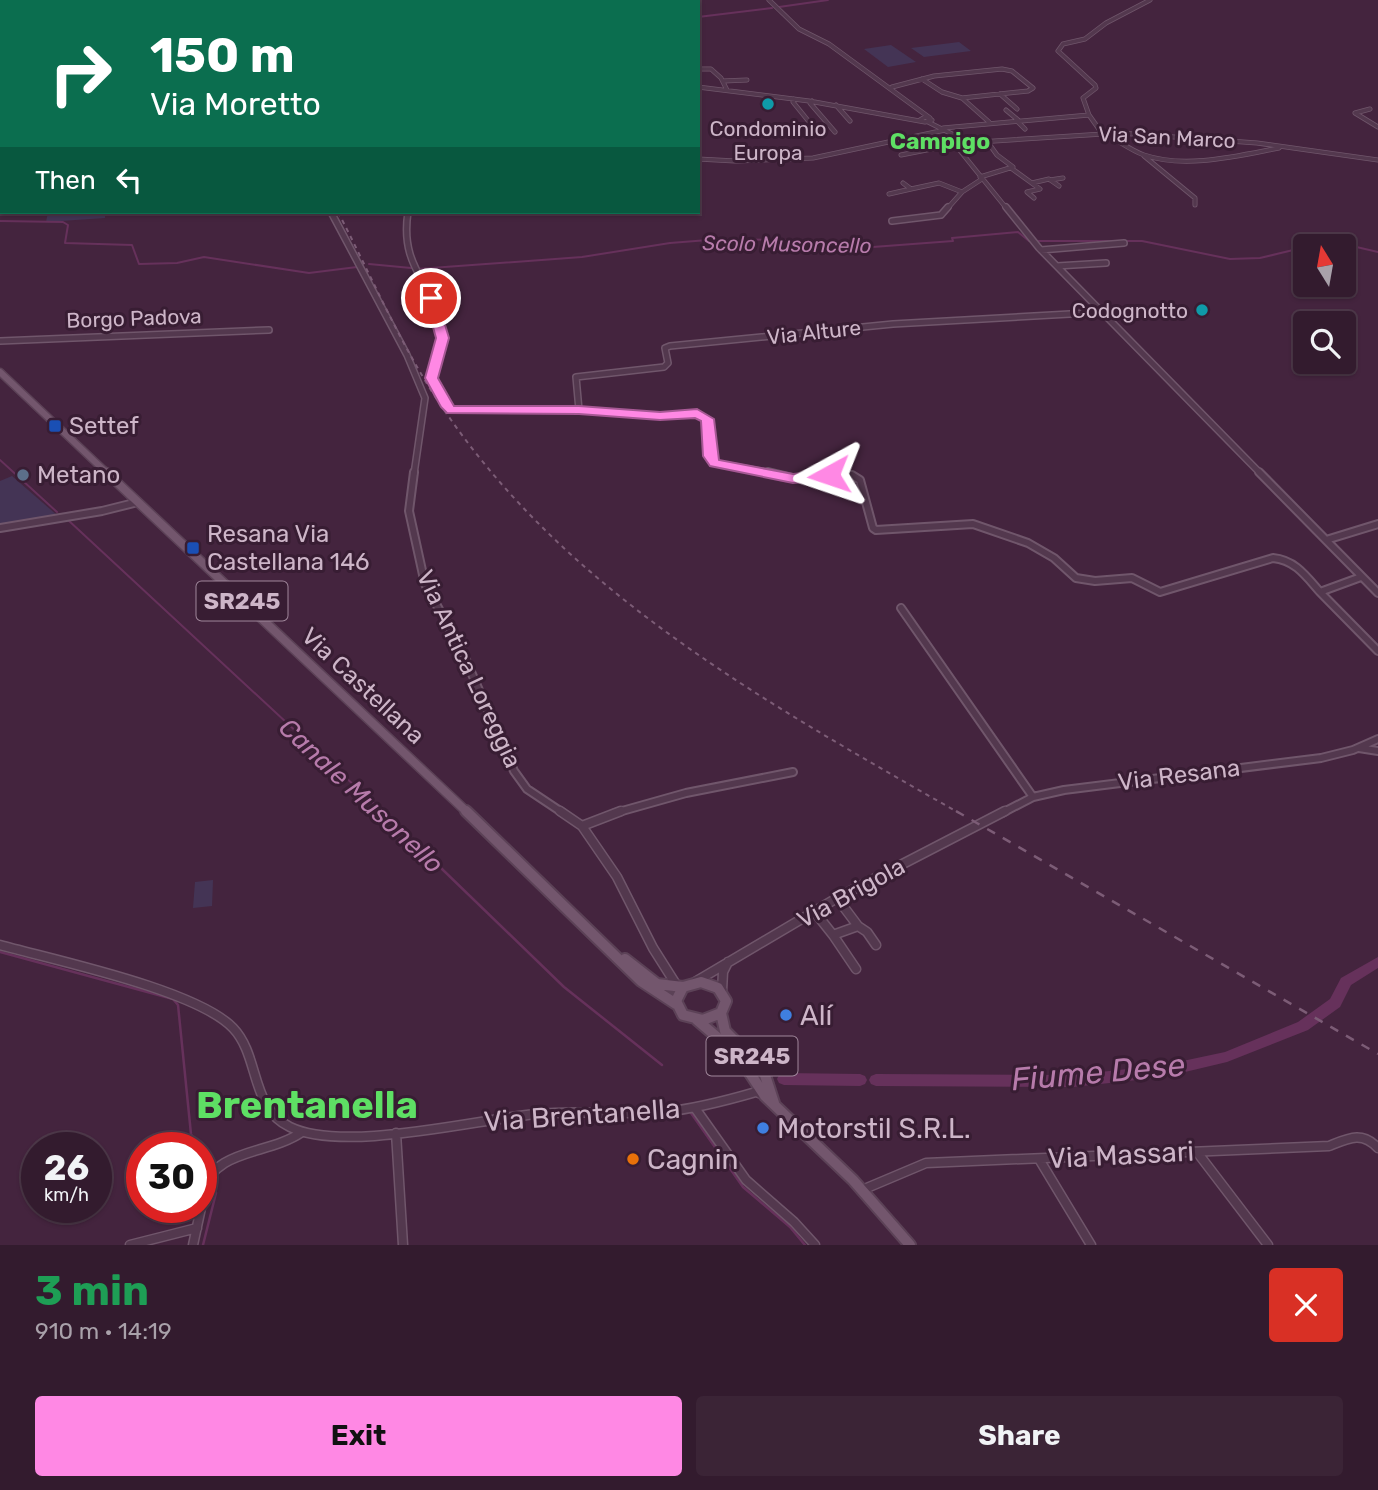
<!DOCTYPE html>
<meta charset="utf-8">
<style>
:root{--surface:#331b2e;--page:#3b2436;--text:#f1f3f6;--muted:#a9a1aa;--line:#4e394a;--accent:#ff88e4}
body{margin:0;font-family:Rubik,sans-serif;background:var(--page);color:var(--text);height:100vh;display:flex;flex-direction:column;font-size:26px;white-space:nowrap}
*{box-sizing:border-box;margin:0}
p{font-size:23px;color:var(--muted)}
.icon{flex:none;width:38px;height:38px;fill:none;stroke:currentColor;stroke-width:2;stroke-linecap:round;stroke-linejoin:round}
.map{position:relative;height:1245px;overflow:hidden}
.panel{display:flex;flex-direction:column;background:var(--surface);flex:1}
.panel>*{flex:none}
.banner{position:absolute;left:0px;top:0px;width:700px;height:214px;box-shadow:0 2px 5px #0004,0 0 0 2px var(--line);background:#0b6e4f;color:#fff;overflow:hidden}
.needle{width:46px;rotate:349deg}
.tools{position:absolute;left:1293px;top:234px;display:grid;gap:14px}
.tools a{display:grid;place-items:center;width:63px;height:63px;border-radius:7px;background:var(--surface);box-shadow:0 2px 5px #0004,0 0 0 2px var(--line);font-size:35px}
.speed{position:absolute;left:21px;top:1132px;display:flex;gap:14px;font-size:35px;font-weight:700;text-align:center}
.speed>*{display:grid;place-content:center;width:91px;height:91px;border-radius:50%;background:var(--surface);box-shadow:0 2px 5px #0004,0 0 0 2px var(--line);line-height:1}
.speed small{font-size:18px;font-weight:400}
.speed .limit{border:10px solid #d22;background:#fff;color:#111}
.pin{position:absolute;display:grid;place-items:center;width:60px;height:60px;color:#fff;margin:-30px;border:4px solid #fff;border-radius:50%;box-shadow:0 2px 7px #0007}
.me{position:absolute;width:77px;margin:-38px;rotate:265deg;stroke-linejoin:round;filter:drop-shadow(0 0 5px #0008)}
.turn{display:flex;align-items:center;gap:24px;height:147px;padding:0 35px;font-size:32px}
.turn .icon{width:91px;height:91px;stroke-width:2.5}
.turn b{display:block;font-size:49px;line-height:60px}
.then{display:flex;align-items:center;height:66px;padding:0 35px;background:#0003;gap:14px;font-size:26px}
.round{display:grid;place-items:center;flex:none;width:74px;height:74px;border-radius:7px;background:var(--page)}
.head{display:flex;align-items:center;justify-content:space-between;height:119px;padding:0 35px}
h1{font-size:42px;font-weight:700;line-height:52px;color:#1e9e55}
.button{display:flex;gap:14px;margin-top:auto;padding:14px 35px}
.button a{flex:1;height:80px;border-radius:7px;background:var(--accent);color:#111;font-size:28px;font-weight:700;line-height:80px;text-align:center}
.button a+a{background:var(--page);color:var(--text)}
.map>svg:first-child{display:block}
.green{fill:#443455}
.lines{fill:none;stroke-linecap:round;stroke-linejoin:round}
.stream-far1{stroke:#66315b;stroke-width:2}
.stream{stroke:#66315b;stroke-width:2.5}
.river{fill:#66315b;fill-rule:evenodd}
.minor-far3-casing{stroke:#70566b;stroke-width:5}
.minor-far2-casing{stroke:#70566b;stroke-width:8}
.minor-far1-casing{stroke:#70566b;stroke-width:10}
.minor-casing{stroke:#70566b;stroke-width:11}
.major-far2-casing{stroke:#5c4257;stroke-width:9}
.major-far1-casing{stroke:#5c4257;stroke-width:11}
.major-casing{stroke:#5c4257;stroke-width:14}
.minor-far3{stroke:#53384e;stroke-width:3.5}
.minor-far2{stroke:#53384e;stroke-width:5}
.minor-far1{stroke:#53384e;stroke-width:6}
.minor{stroke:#53384e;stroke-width:8}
.major-far2{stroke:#73566d;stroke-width:6}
.major-far1{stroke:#73566d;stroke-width:8}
.major{stroke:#73566d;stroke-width:10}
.rail-far1{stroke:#7c5c76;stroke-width:2;stroke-dasharray:4.5 4.5;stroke-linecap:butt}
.rail{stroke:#7c5c76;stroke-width:2.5;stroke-dasharray:9 9;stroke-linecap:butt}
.route{fill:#ff88e4;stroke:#a65894;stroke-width:2}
.culture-dot{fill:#0f9aa8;stroke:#381d33;stroke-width:2.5}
.transit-dot{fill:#1a4fb4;stroke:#381d33;stroke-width:2.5}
.service-dot{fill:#5c6f8a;stroke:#381d33;stroke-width:2.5}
.shop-dot{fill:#3f7fe0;stroke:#381d33;stroke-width:2.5}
.food-dot{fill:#e8710a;stroke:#381d33;stroke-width:2.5}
.labels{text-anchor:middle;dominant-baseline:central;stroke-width:6;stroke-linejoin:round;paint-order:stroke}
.far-poi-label{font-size:21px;fill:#cdb5c8;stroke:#381d33}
.far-street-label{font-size:21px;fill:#cdb5c8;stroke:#381d33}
.far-water-label{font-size:21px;font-style:italic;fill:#b77bab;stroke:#381d33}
.far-quarter-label{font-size:23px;font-weight:bold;fill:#5edf64;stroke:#381d33}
.shield{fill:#381d33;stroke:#a0879b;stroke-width:2}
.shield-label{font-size:23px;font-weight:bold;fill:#cdb5c8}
.poi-label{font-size:24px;fill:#cdb5c8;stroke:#381d33;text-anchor:start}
.street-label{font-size:24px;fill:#cdb5c8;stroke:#381d33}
.water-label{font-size:26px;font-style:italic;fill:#b77bab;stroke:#381d33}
.near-poi-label{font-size:28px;fill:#cdb5c8;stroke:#381d33;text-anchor:start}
.near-street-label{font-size:28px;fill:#cdb5c8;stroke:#381d33}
.near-water-label{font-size:32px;font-style:italic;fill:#b77bab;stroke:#381d33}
.near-district-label{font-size:38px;font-weight:bold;fill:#5edf64;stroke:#381d33}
</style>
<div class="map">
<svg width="1378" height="1245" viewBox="0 0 1378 1245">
<rect width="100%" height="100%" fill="#44243e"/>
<path class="green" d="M 959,42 L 971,51 L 924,57 L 911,48 Z
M 891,45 L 916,62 L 888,67 L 864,49 Z
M 48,212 L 105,212 L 105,218 L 46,222 Z
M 12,476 L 58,516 L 0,526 L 0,481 Z
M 213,880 L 212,906 L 193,908 L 195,882 Z"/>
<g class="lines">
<path class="stream-far1" d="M 779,7 L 828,0
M 698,17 L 772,8
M 0,221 L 63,222 L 68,225 L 65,243 L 132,245 L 139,264 L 177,263 L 204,257 L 309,273 L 357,267
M 1038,241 L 1116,241
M 1125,241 L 1142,241 L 1230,259 L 1260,258 L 1331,241 L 1378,252
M 369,264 L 411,268
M 417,269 L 582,257 L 670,243 L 721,239 L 789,240 L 846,249 L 953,241 L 952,238 L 1018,232 L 1029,241
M 0,460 L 57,512
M 68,520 L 384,813"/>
<path class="stream" d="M 382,811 L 564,987 L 662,1065
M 0,952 L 173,999 L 178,1005 L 191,1134 L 199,1148
M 691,1113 L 743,1187 L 790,1227 L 805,1245
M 201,1152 L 211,1169
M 203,1245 L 216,1193 L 213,1178"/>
<path class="river" d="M 1378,957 L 1378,968 L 1351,985 L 1340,1007 L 1308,1030 L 1227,1062 L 1164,1077 L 1073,1087 L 876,1086 L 871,1084 L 869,1080 L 871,1076 L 876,1074 L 1073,1075 L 1164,1065 L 1225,1052 L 1298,1022 L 1330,999 L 1341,978 Z
M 784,1073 L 860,1074 L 865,1076 L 867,1080 L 865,1084 L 860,1086 L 784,1085 L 779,1083 L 777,1079 L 779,1075 Z"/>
<defs>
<path id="minor-far3" d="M 20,0 L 27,2
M 769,0 L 799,29 L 829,44 L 930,118
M 568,2 L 581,0
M 698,69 L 711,69 L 721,78 L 727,90
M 922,79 L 942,92 L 962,98 L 989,122
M 723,81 L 747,80
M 698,87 L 809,101 L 925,122 L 932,120 L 925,117 L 920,120
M 892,87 L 934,76 L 1002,69 L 1012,71 L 1033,88 L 1028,91 L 962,98
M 1000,94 L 1017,109
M 794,99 L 793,102 L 810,123
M 812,101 L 810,103 L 835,132
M 836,105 L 850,121
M 1370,109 L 1355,113 L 1378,127
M 1006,110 L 1018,120
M 1016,120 L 1025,129
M 928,122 L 960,138
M 943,128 L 1089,115
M 1101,132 L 1089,115 L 1083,98 L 1096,88 L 1095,85 L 1058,51 L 1063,44 L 1085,39 L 1106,23 L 1150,0
M 1105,134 C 1118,140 1130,150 1144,155 C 1185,169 1237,156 1279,148
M 953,142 L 1007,209
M 963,143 L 1119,133 L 1257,143 L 1378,160
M 901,155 L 957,144
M 1144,156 L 1195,198 L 1195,205
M 698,159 L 735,161 L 813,158 L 945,130
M 1011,168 L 1040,189 L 1027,192 L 1034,198
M 980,177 L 1013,167 L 997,155 L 987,141
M 1050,180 L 1063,178
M 1032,183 L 1049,179 L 1059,186
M 911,189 L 939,183 L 962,192 L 982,179
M 889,194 L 911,189 L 903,183
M 947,209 L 962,192"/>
<path id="minor-far2" d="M 1006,207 L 1039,248 L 1261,474
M 331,212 L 407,355 L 425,398 L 414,474
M 408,212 C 399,270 435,283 442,331 C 444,348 430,362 431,379 L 438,394 L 452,410 L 579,410 L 660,416 L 695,413 L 707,419 L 710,456 L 715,463 L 776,474
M 892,221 L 941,215 L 948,207
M 1041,250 L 1124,243
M 1057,266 L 1106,263
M 0,341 L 269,330
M 579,410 L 576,377 L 664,367 L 668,363 L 665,348 L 670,346 L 893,324 L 1106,312"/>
<path id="minor-far1" d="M 414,472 L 409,511 L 425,584 L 462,651 L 514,771 L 527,789 L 563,813
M 768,472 L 793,478 L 852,475 L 860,480 L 873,528 L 876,530 L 973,524 L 1028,543 L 1054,558 L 1076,578 L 1095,581 L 1132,578 L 1160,592 L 1273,558 C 1295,560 1306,576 1320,592 L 1361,577
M 1259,472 L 1378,593
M 0,528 L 102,511 L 138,502
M 1326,540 L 1378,524
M 1320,592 L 1378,651
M 901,608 L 1033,797
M 1359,748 L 1378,751
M 615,813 L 686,793 L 793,772
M 1002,813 L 1033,797 L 1064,790 L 1321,758 L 1353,750 L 1378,739"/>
<path id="minor" d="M 560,811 L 582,826 L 617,877 L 653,948 L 677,986
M 582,826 L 621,811
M 814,911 L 833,935 L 858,926 L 837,898
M 858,926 L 867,932 L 876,945
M 833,935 L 856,969
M 0,945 C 54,960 197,990 233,1028 C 260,1056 250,1108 290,1127 C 344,1153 474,1120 536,1114 C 578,1110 621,1115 663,1112 C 695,1109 725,1101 756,1092 L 762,1094
M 695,982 L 837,898 L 1005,811
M 722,991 L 723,972 L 728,962
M 695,1108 L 746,1180 L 794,1222 L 815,1245
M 396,1133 L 403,1245
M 1197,1152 L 1268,1245
M 1039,1159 L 1091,1245
M 862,1190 L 926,1163 L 1329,1146 C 1349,1138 1362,1131 1378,1148
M 201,1193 C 216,1147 267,1156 302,1132
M 130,1245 L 197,1228
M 193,1245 L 201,1208"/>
<path id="major-far2" d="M 0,372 L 108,474"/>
<path id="major-far1" d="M 106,472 L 468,813"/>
<path id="major" d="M 466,811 L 641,981 L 676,1004
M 625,959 L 657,984 L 683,987
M 701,982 L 718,988 L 726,1001 L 721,1013 L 703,1020 L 683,1015 L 676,1001 L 683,987 Z
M 721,1013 L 725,1031 L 763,1069 L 774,1103
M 697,1020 L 738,1055 L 765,1096 L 853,1180 L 910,1245"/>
</defs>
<use href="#minor-far3" class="minor-far3-casing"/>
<use href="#minor-far2" class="minor-far2-casing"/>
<use href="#minor-far1" class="minor-far1-casing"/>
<use href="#minor" class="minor-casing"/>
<use href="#major-far2" class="major-far2-casing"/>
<use href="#major-far1" class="major-far1-casing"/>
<use href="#major" class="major-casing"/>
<use href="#minor-far3" class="minor-far3"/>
<use href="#minor-far2" class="minor-far2"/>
<use href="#minor-far1" class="minor-far1"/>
<use href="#minor" class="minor"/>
<use href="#major-far2" class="major-far2"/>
<use href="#major-far1" class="major-far1"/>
<use href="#major" class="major"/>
<path class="rail-far1" d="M 220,0 L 222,2
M 338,212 C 374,281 404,354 449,417 C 575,598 772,706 959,813"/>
<path class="rail" d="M 956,811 L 1378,1054"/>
</g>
<path class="route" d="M 431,295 L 437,298 L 449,338 L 438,378 L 454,406 L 579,406 L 660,412 L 697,409 L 714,419 L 719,460 L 793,474 L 829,471 L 836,475 L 829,480 L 793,483 L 710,466 L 703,456 L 701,421 L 695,418 L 660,420 L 579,414 L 447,413 L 441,407 L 425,378 L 436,338 L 425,298 Z"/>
<g class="culture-dot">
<circle cx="768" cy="104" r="7"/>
<circle cx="1202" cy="310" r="7"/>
</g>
<g class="transit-dot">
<rect x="48" y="419" width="14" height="14" rx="3.5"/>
<rect x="186" y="541" width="14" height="14" rx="3.5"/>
</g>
<circle class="service-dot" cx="23" cy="475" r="7"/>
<g class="shop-dot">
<circle cx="786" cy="1015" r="7"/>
<circle cx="763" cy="1128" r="7"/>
</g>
<circle class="food-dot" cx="633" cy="1159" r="7"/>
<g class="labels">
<g class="far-poi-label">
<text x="768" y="128">Condominio<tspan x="768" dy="24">Europa</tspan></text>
<text x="1188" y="310" text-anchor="end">Codognotto</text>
</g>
<g class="far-street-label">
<text transform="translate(1167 137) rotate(3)">Via San Marco</text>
<text transform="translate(134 318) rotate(-2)">Borgo Padova</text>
<text transform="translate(814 332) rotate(-6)">Via Alture</text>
</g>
<g class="far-water-label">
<text transform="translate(787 244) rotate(1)">Scolo Musoncello</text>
</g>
<g class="far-quarter-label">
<text x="940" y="141">Campigo</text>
</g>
<g class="shield">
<rect x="196.5" y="581.5" width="91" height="39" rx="5"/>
<rect x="706.5" y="1036.5" width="91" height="39" rx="5"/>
</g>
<g class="shield-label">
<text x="242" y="601">SR245</text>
<text x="752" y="1056">SR245</text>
</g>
<g class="poi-label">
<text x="69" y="426">Settef</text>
<text x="37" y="475">Metano</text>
<text x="207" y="534">Resana Via<tspan x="207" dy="28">Castellana 146</tspan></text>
</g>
<g class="street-label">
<text transform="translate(469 669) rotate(65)">Via Antica Loreggia</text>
<text transform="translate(363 686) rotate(43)">Via Castellana</text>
<text transform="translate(1179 775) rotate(-7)">Via Resana</text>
<text transform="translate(851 893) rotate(-29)">Via Brigola</text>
</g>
<g class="water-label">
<text transform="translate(361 796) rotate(43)">Canale Musonello</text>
</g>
<g class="near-poi-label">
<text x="800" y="1015">Alí</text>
<text x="777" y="1128">Motorstil S.R.L.</text>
<text x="647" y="1159">Cagnin</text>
</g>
<g class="near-street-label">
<text transform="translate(582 1115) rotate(-4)">Via Brentanella</text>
<text transform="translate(1121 1155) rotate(-3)">Via Massari</text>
</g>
<g class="near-water-label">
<text transform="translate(1098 1072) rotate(-5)">Fiume Dese</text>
</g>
<g class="near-district-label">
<text x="307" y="1105">Brentanella</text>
</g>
</g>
</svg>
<div class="tools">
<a><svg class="needle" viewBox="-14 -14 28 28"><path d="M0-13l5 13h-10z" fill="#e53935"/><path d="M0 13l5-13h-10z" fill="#a9a1aa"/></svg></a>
<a><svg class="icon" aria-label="search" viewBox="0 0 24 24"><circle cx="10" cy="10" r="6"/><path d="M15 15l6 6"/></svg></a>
</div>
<div class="speed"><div>26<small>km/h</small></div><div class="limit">30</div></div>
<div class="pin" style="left:431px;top:298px;background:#d93025"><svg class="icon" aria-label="arrive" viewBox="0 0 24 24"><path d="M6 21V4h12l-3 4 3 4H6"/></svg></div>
<svg class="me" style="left:829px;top:475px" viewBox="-20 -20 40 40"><path d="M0-17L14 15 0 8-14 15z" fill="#ff88e4" stroke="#fff" stroke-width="4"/></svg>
<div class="banner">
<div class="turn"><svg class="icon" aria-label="right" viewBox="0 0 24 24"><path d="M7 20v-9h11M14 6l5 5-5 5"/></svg><div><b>150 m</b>Via Moretto</div></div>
<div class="then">Then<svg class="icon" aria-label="left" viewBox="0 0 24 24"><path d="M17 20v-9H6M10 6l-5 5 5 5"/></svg></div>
</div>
</div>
<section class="panel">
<div class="head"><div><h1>3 min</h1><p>910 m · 14:19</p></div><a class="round" style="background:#d93025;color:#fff"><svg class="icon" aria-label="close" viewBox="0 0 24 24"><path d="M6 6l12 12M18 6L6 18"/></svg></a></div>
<div class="button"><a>Exit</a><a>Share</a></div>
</section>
